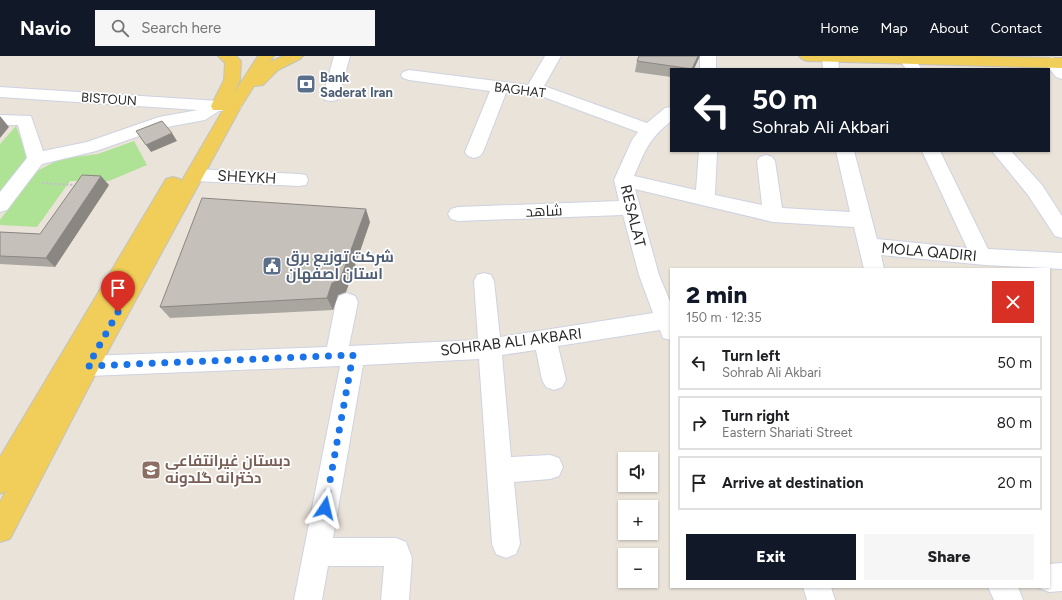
<!DOCTYPE html>
<meta charset="utf-8">
<style>
:root{--surface:#fff;--page:#f6f6f6;--text:#202124;--muted:#757577;--line:#e0e0e0;--accent:#111827}
body{margin:0;font-family:Figtree,Cairo,sans-serif;background:var(--page);color:var(--text);height:100vh;display:flex;flex-direction:column;font-size:15px;white-space:nowrap}
*{box-sizing:border-box;margin:0}
p{font-size:13px;color:var(--muted)}
.icon{flex:none;width:22px;height:22px;fill:none;stroke:currentColor;stroke-width:2;stroke-linecap:round;stroke-linejoin:round}
.map{position:relative;flex:1;overflow:hidden}
.drawer{position:absolute;left:670px;top:212px;width:380px;height:320px;display:flex;flex-direction:column;background:var(--surface);border-radius:0px;box-shadow:0 1px 3px #0004}
.drawer>*{flex:none}
.guide{position:absolute;left:670px;top:12px;width:380px;height:84px;border-radius:0px;box-shadow:0 1px 3px #0004;background:#111827;color:#fff;overflow:hidden}
.tools{position:absolute;left:618px;top:396px;display:grid;gap:8px}
.tools a{display:grid;place-items:center;width:40px;height:40px;border-radius:0px;background:var(--surface);box-shadow:0 1px 3px #0004;font-size:20px}
.pin{position:absolute;display:grid;place-items:center;width:34px;height:34px;color:#fff;margin:-41px -17px;border-radius:50% 50% 50% 0;rotate:-45deg;box-shadow:0 0 4px #0007}
.pin .icon{rotate:45deg}
.me{position:absolute;width:44px;margin:-22px;rotate:10deg;stroke-linejoin:round;filter:drop-shadow(0 0 3px #0008)}
.turn{display:flex;align-items:center;gap:14px;height:84px;padding:0 16px;font-size:18px}
.turn .icon{width:52px;height:52px;stroke-width:2.5}
.turn b{display:block;font-size:28px;line-height:34px}
.round{display:grid;place-items:center;flex:none;width:42px;height:42px;border-radius:0px;background:var(--page)}
.head{display:flex;align-items:center;justify-content:space-between;height:68px;padding:0 16px}
h1{font-size:24px;font-weight:800;line-height:30px;color:var(--accent)}
.action{display:flex;gap:8px;margin-top:auto;padding:8px 16px}
.action a{flex:1;height:46px;border-radius:0px;background:var(--accent);color:#fff;font-size:16px;font-weight:800;line-height:46px;text-align:center}
.action a+a{background:var(--page);color:var(--text)}
ul{padding:0;list-style:none}
li{display:flex;align-items:center;gap:12px;height:54px;margin:0 8px 6px;padding:0 8px;border:2px solid var(--line);border-radius:0px}
li div{flex:1}
li b{display:block;font-size:15px}
li em{font-style:normal}
header{display:flex;align-items:center;gap:24px;box-sizing:border-box;height:56px;padding:0 20px;background:var(--accent);color:#fff}
header strong{font-size:19px}
nav{display:flex;gap:22px;margin-inline-start:auto;font-size:14px}
.search{width:280px;height:36px;background:var(--page);display:flex;align-items:center;gap:10px;box-sizing:border-box;padding:0 14px;border-radius:0px;color:var(--muted);font-size:15px}
.map>svg:first-child{display:block}
.green{fill:#aee295}
.lines{fill:none;stroke-linecap:round;stroke-linejoin:round}
.minor-casing{stroke:#ced2e1;stroke-width:2}
.major-casing{stroke:#c3c3c3;stroke-width:2}
.path{stroke:#c3c3c3;stroke-width:2;stroke-dasharray:2.5 1.5;stroke-linecap:butt}
.minor{fill:#fff;fill-rule:evenodd}
.major{fill:#f0ce59;fill-rule:evenodd}
.wall{fill:#a9a59f}
.shaded-wall{fill:#8a8682}
.building{fill:#c5c0b9;stroke:#8a8682}
.route{stroke:#1a73e8;stroke-width:7;stroke-dasharray:0 12.6}
.labels{text-anchor:middle;dominant-baseline:central;stroke-width:3.5;stroke-linejoin:round;paint-order:stroke}
.far-service-label{font-size:13px;font-weight:bold;fill:#4e5e75;stroke:#fff;text-anchor:start}
.far-street-label{font-size:13px;fill:#282828;stroke:#fff}
.street-label{font-size:15px;fill:#282828;stroke:#fff}
.service-label{font-size:15px;font-weight:bold;fill:#4e5e75;stroke:#fff;text-anchor:start}
.education-label{font-size:15px;font-weight:bold;fill:#785e54;stroke:#fff;text-anchor:start}
</style>
<header>
<strong>Navio</strong>
<div class="search"><svg class="icon" aria-label="search" viewBox="0 0 24 24"><circle cx="10" cy="10" r="6"/><path d="M15 15l6 6"/></svg>Search here</div>
<nav><a>Home</a><a>Map</a><a>About</a><a>Contact</a></nav>
</header>
<div class="map">
<svg width="1062" height="544" viewBox="0 0 1062 544">
<rect width="100%" height="100%" fill="#eae3d9"/>
<path class="green" d="M 16,70 L 28,104 L 0,140 L 0,88 Z
M 134,85 L 147,109 L 109,125 L 70,125 L 37,171 L 0,169 L 0,164 L 37,115 L 60,103 L 98,98 Z"/>
<g class="lines">
<defs>
<path id="minor" d="M 334,0 L 350,0 L 339,40 L 337,44 L 331,45 L 325,44 L 323,40 Z
M 545,0 L 561,0 L 544,30 L 647,67 L 665,52 L 671,51 L 671,65 C 648,84 646,93 634,120 L 696,134 L 699,95 L 717,95 L 715,139 L 762,149 L 757,105 L 760,101 L 766,99 L 772,101 L 775,105 L 782,152 L 850,156 L 836,95 L 854,95 L 877,183 L 967,192 L 922,95 L 940,95 L 988,193 L 1062,197 L 1062,213 L 985,209 L 881,199 L 884,213 L 864,213 L 854,171 L 773,166 L 635,133 L 659,219 L 671,248 L 671,284 L 663,282 L 660,274 L 558,290 L 566,324 L 562,331 L 554,334 L 546,331 L 542,324 L 536,294 L 502,299 L 511,401 L 550,399 L 559,402 L 563,411 L 559,420 L 550,423 L 514,426 L 520,488 L 516,498 L 506,502 L 496,498 L 492,488 L 479,303 L 363,309 L 333,482 L 396,482 L 406,486 L 412,502 L 409,544 L 381,544 L 384,510 L 328,510 L 322,544 L 294,544 L 340,310 L 88,320 L 70,319 L 62,316 L 59,309 L 62,302 L 70,299 L 88,300 L 327,291 L 336,246 L 339,240 L 347,237 L 355,240 L 358,246 L 349,290 L 478,284 L 474,225 L 477,219 L 484,217 L 491,219 L 494,225 L 500,281 L 653,257 L 639,219 L 623,159 L 458,165 L 451,163 L 448,158 L 451,153 L 458,151 L 619,145 L 614,124 L 632,84 L 638,76 L 541,40 L 506,37 L 483,96 L 480,100 L 474,102 L 468,100 L 465,96 L 490,35 L 409,24 L 403,22 L 401,19 L 403,16 L 409,14 L 528,29 Z
M 700,0 L 716,0 L 716,13 L 700,13 Z
M 822,0 L 838,0 L 839,13 L 823,13 Z
M 900,0 L 912,0 L 922,13 L 906,13 L 898,2 Z
M 1052,1 L 1057,3 L 1062,8 L 1062,23 L 1056,21 L 1044,6 L 1047,3 Z
M 0,31 L 219,45 L 240,45 L 242,49 L 240,53 L 219,55 L 205,64 L 162,72 L 96,95 L 42,108 L 7,154 L 0,156 L 0,136 L 27,102 L 18,69 L 0,69 L 0,59 L 31,60 L 43,95 L 87,86 L 159,61 L 198,54 L 0,41 Z
M 992,95 L 1011,95 L 1042,129 L 1062,160 L 1062,182 L 1055,180 L 1028,139 Z
M 195,113 L 299,118 L 306,119 L 308,124 L 306,129 L 299,130 L 195,125 L 189,123 L 186,119 L 189,115 Z
M 1062,507 L 1062,535 L 1049,536 L 1039,532 L 1049,531 L 1049,508 Z
M 803,531 L 831,531 L 835,544 L 807,544 Z
M 988,531 L 1018,531 L 1023,544 L 994,544 Z"/>
<path id="major" d="M 218,0 L 236,0 L 241,5 L 240,24 L 234,37 L 258,0 L 274,0 L 270,6 L 283,0 L 303,0 L 300,3 L 278,14 L 263,29 L 254,30 L 242,49 L 96,317 L 10,483 L 0,486 L 0,446 L 6,435 L 0,438 L 0,401 L 166,123 L 173,121 L 180,123 L 181,126 L 223,54 L 213,54 L 211,50 L 224,24 L 225,7 Z
M 799,0 L 976,0 L 1062,2 L 1062,12 L 807,5 L 802,3 Z"/>
</defs>
<use href="#minor" class="minor-casing"/>
<use href="#major" class="major-casing"/>
<path class="path" d="M 42,127 L 73,129"/>
<use href="#minor" class="minor"/>
<use href="#major" class="major"/>
</g>
<path class="wall" d="M 637,5 L 694,13 L 671,13 L 671,21 L 635,16 Z
M 109,129 L 55,211 L 0,208 L 0,176 L 40,178 Z
M 370,166 L 346,236 L 338,239 L 333,254 L 170,262 L 160,251 Z"/>
<path class="shaded-wall" d="M 698,0 L 700,0 L 694,13 L 692,13 Z
M 0,60 L 9,71 L 0,82 Z
M 172,77 L 177,85 L 151,96 L 146,89 Z
M 101,120 L 109,129 L 55,211 L 46,202 Z
M 366,153 L 370,166 L 346,236 L 338,239 L 333,254 L 327,242 L 332,227 Z"/>
<path class="building" d="M 639,0 L 698,0 L 692,13 L 637,5 Z
M 162,65 L 172,77 L 146,89 L 136,75 Z
M 82,119 L 101,120 L 46,202 L 0,200 L 0,176 L 40,178 Z
M 202,142 L 366,153 L 340,224 L 332,227 L 327,242 L 160,251 Z"/>
<g class="lines">
<path class="route" d="M 118,256 L 88,310 L 353,299 L 325,452"/>
</g>
<defs>
<symbol id="bank-square" viewBox="-11 -11 22 22"><rect x="-9" y="-9" width="18" height="18" rx="4" fill="#5c6f8a" stroke="#fff"/><path d="M-6-4H6V4H-6ZM0-2.3a2.3 2.3 0 1 0 0 4.6a2.3 2.3 0 1 0 0-4.6Z" fill="#fff"/></symbol>
<symbol id="civic-square" viewBox="-11 -11 22 22"><rect x="-9" y="-9" width="18" height="18" rx="4" fill="#5c6f8a" stroke="#fff"/><path d="M-.6-6.5H3V-4.5H.6V-3L4-1V1h2V6H-6V1h2V-1L-.6-3ZM-1.2 2.5V6h2.4V2.5Z" fill="#fff"/></symbol>
<symbol id="school-square" viewBox="-11 -11 22 22"><rect x="-9" y="-9" width="18" height="18" rx="4" fill="#8d6e63" stroke="#fff"/><path d="M0-5L7-2L0 1L-7-2ZM-4 1L0 2.5L4 1V4Q0 6-4 4Z" fill="#fff"/></symbol>
</defs>
<g fill-rule="evenodd">
<use href="#bank-square" x="295" y="17" width="22" height="22"/>
<use href="#civic-square" x="261" y="199" width="22" height="22"/>
<use href="#school-square" x="140" y="403" width="22" height="22"/>
</g>
<g class="labels">
<g class="far-service-label">
<text x="320" y="21">Bank<tspan x="320" dy="15">Saderat Iran</tspan></text>
</g>
<g class="far-street-label">
<text transform="translate(520 34) rotate(7)">BAGHAT</text>
<text transform="translate(109 43) rotate(4)">BISTOUN</text>
</g>
<g class="street-label">
<text transform="translate(247 121) rotate(3)">SHEYKH</text>
<text transform="translate(544 155) rotate(-2)">شاهد</text>
<text transform="translate(633 160) rotate(76)">RESALAT</text>
<text transform="translate(929 196) rotate(5)">MOLA QADIRI</text>
<text transform="translate(511 286) rotate(-7)">SOHRAB ALI AKBARI</text>
</g>
<g class="service-label">
<text x="286" y="201">شرکت توزیع برق<tspan x="286" dy="17">استان اصفهان</tspan></text>
</g>
<g class="education-label">
<text x="165" y="405">دبستان غیرانتفاعی<tspan x="165" dy="17">دخترانه گلدونه</tspan></text>
</g>
</g>
</svg>
<div class="tools">
<a><svg class="icon" aria-label="sound" viewBox="0 0 24 24"><path d="M4 9h4l5-4v14l-5-4H4zM17 9q2 3 0 6"/></svg></a>
<a>+</a>
<a>−</a>
</div>
<div class="pin" style="left:118px;top:256px;background:#d93025"><svg class="icon" aria-label="arrive" viewBox="0 0 24 24"><path d="M6 21V4h12l-3 4 3 4H6"/></svg></div>
<svg class="me" style="left:325px;top:452px" viewBox="-20 -20 40 40"><path d="M0-17L14 15 0 8-14 15z" fill="#1a73e8" stroke="#fff" stroke-width="4"/></svg>
<div class="guide">
<div class="turn"><svg class="icon" aria-label="left" viewBox="0 0 24 24"><path d="M17 20v-9H6M10 6l-5 5 5 5"/></svg><div><b>50 m</b>Sohrab Ali Akbari</div></div>
</div>
<section class="drawer">
<div class="head"><div><h1>2 min</h1><p>150 m · 12:35</p></div><a class="round" style="background:#d93025;color:#fff"><svg class="icon" aria-label="close" viewBox="0 0 24 24"><path d="M6 6l12 12M18 6L6 18"/></svg></a></div>
<ul>
<li><svg class="icon" aria-label="left" viewBox="0 0 24 24"><path d="M17 20v-9H6M10 6l-5 5 5 5"/></svg><div><b>Turn left</b><p>Sohrab Ali Akbari</p></div><em>50 m</em></li>
<li><svg class="icon" aria-label="right" viewBox="0 0 24 24"><path d="M7 20v-9h11M14 6l5 5-5 5"/></svg><div><b>Turn right</b><p>Eastern Shariati Street</p></div><em>80 m</em></li>
<li><svg class="icon" aria-label="arrive" viewBox="0 0 24 24"><path d="M6 21V4h12l-3 4 3 4H6"/></svg><div><b>Arrive at destination</b></div><em>20 m</em></li>
</ul>
<div class="action"><a>Exit</a><a>Share</a></div>
</section>
</div>
